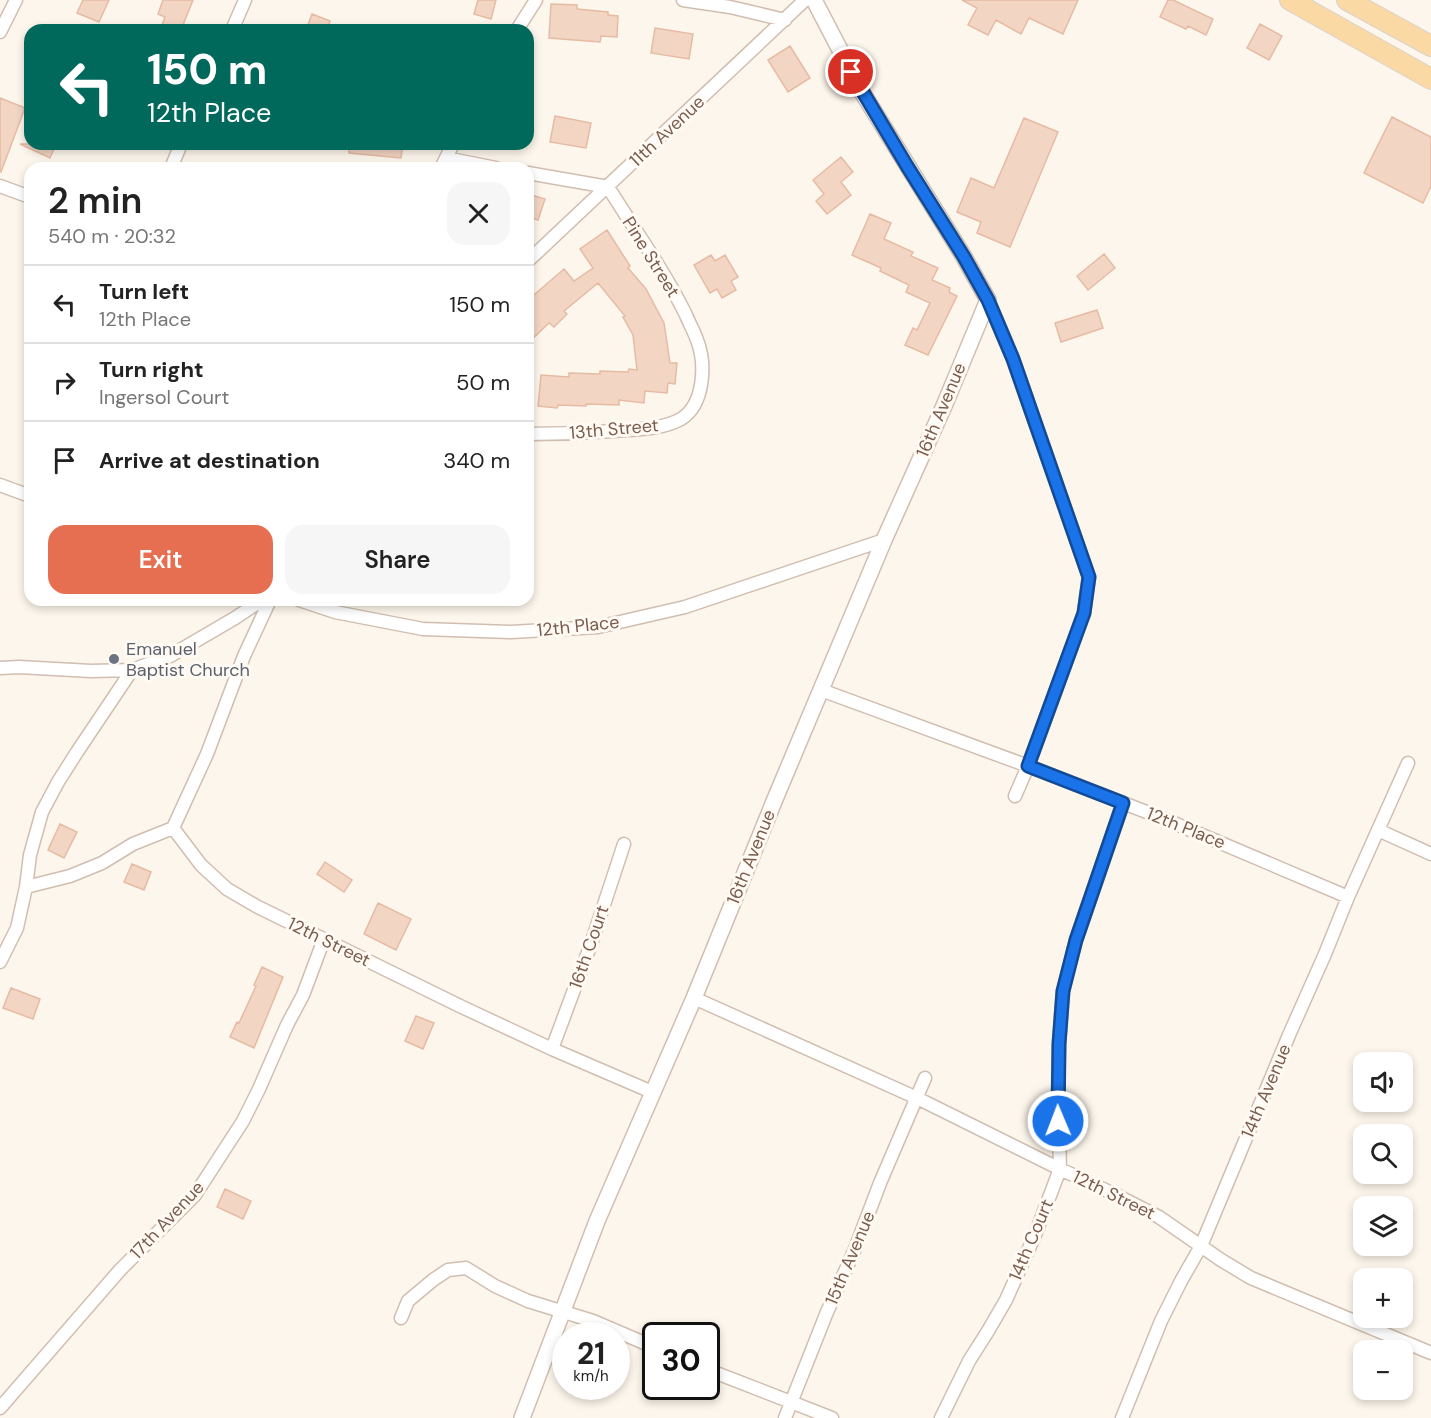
<!DOCTYPE html>
<meta charset="utf-8">
<style>
:root{--surface:#fff;--page:#f6f6f6;--text:#222;--muted:#767676;--line:#e0e0e0;--accent:#e76f51}
body{margin:0;font-family:"DM Sans",sans-serif;background:var(--page);color:var(--text);height:100vh;display:flex;flex-direction:column;font-size:22px;white-space:nowrap}
*{box-sizing:border-box;margin:0}
p{font-size:20px;color:var(--muted)}
.icon{flex:none;width:33px;height:33px;fill:none;stroke:currentColor;stroke-width:2;stroke-linecap:round;stroke-linejoin:round}
.map{position:relative;flex:1;overflow:hidden}
.drawer{position:absolute;left:24px;top:162px;width:510px;height:444px;display:flex;flex-direction:column;background:var(--surface);border-radius:18px;box-shadow:0 3px 9px #0003}
.drawer>*{flex:none}
.banner{position:absolute;left:24px;top:24px;width:510px;height:126px;border-radius:18px;box-shadow:0 3px 9px #0003;background:#00695c;color:#fff;overflow:hidden}
.fabs{position:absolute;left:1353px;top:1052px;display:grid;gap:12px}
.fabs a{display:grid;place-items:center;width:60px;height:60px;border-radius:12px;background:var(--surface);box-shadow:0 3px 9px #0003;font-size:30px}
.speed{position:absolute;left:552px;top:1322px;display:flex;gap:12px;font-size:30px;font-weight:700;text-align:center}
.speed>*{display:grid;place-content:center;width:78px;height:78px;border-radius:50%;background:var(--surface);box-shadow:0 3px 9px #0003;line-height:1}
.speed small{font-size:15px;font-weight:400}
.speed .limit{border:3px solid #111;border-radius:9px;background:#fff;color:#111}
.pin{position:absolute;display:grid;place-items:center;width:51px;height:51px;color:#fff;margin:-26px;border:3px solid #fff;border-radius:50%;box-shadow:0 2px 6px #0007}
.me{position:absolute;width:66px;margin:-33px;rotate:359deg;stroke-linejoin:round;filter:drop-shadow(0 0 4px #0008)}
.turn{display:flex;align-items:center;gap:21px;height:126px;padding:0 24px;font-size:27px}
.turn .icon{width:78px;height:78px;stroke-width:2.5}
.turn b{display:block;font-size:42px;line-height:51px}
.round{display:grid;place-items:center;flex:none;width:63px;height:63px;border-radius:18px;background:var(--page)}
.headline{display:flex;align-items:center;justify-content:space-between;height:102px;padding:0 24px}
h1{font-size:36px;font-weight:600;line-height:45px}
.action{display:flex;gap:12px;margin-top:auto;padding:12px 24px}
.action a{flex:1;height:69px;border-radius:18px;background:var(--accent);color:#fff;font-size:24px;font-weight:600;line-height:69px;text-align:center}
.action a+a{background:var(--page);color:var(--text)}
ul{padding:0;list-style:none}
li{display:flex;align-items:center;gap:18px;height:78px;padding:0 24px;border-top:2px solid var(--line)}
li div{flex:1}
li b{display:block;font-size:22px}
li em{font-style:normal}
.map>svg:first-child{display:block}
.building{fill:#f3d5c3;stroke:#e6bba3;stroke-width:1.5}
.lines{fill:none;stroke-linecap:round;stroke-linejoin:round}
.minor-casing{stroke:#d1beb0;stroke-width:15}
.tertiary-casing{stroke:#d1beb0;stroke-width:18}
.primary-casing{stroke:#dad1cd;stroke-width:22}
.minor{stroke:#fff;stroke-width:12}
.tertiary{stroke:#fff;stroke-width:15}
.primary{stroke:#fbd9a5;stroke-width:20}
.route-casing{stroke:#114b97;stroke-width:15}
.route{stroke:#1a73e8;stroke-width:10}
.worship-dot{fill:#6b7280;stroke:#fffaf3;stroke-width:2}
.labels{text-anchor:middle;dominant-baseline:central;stroke-width:6;stroke-linejoin:round;paint-order:stroke}
.street-label{font-size:18px;fill:#7a5c4d;stroke:#fffaf3}
.worship-label{font-size:18px;fill:#5b616d;stroke:#fffaf3;text-anchor:start}
</style>
<div class="map">
<svg width="1431" height="1418" viewBox="0 0 1431 1418">
<rect width="100%" height="100%" fill="#fdf6ec"/>
<path class="building" d="M 83,0 L 109,0 L 99,22 L 77,13 Z
M 163,0 L 193,0 L 181,30 L 174,30 L 162,25 L 165,17 L 158,14 Z
M 478,0 L 496,0 L 491,19 L 474,14 Z
M 962,0 L 1078,0 L 1063,34 L 1029,18 L 1021,34 L 996,20 L 988,35 L 968,25 L 977,8 Z
M 1168,0 L 1173,0 L 1213,19 L 1206,35 L 1188,26 L 1186,29 L 1160,17 Z
M 551,4 L 577,5 L 577,9 L 608,12 L 608,15 L 618,16 L 617,37 L 601,36 L 600,42 L 549,38 Z
M 312,14 L 330,21 L 327,30 L 306,30 Z
M 1260,24 L 1282,36 L 1269,60 L 1247,48 Z
M 655,28 L 693,34 L 689,59 L 651,53 Z
M 790,46 L 810,78 L 788,92 L 768,60 Z
M 0,98 L 25,108 L 1,172 L 0,171 Z
M 555,116 L 591,123 L 586,148 L 550,142 Z
M 1392,117 L 1431,137 L 1431,186 L 1423,203 L 1364,173 Z
M 1024,118 L 1058,132 L 1010,247 L 977,233 L 981,222 L 957,212 L 971,178 L 994,188 Z
M 20,144 L 56,144 L 50,158 Z
M 349,144 L 403,144 L 401,158 L 349,153 Z
M 841,157 L 853,172 L 841,182 L 851,195 L 827,214 L 816,201 L 824,194 L 813,180 Z
M 528,194 L 545,199 L 538,220 L 528,217 Z
M 870,214 L 891,223 L 884,239 L 913,252 L 911,256 L 938,268 L 932,280 L 950,288 L 949,292 L 957,296 L 928,355 L 905,345 L 913,328 L 917,330 L 930,303 L 906,292 L 909,285 L 880,271 L 881,268 L 852,255 Z
M 607,230 L 630,266 L 628,268 L 646,289 L 664,323 L 670,363 L 677,363 L 675,384 L 668,383 L 667,393 L 645,391 L 644,403 L 619,400 L 619,405 L 586,404 L 586,406 L 558,405 L 557,408 L 538,406 L 541,375 L 569,377 L 569,373 L 600,374 L 600,371 L 628,372 L 629,369 L 637,370 L 633,335 L 623,317 L 625,316 L 598,283 L 564,311 L 567,314 L 554,327 L 549,323 L 528,343 L 528,300 L 564,269 L 574,281 L 593,268 L 580,249 Z
M 1104,254 L 1115,268 L 1088,290 L 1077,276 Z
M 711,255 L 715,261 L 725,255 L 738,277 L 731,281 L 736,290 L 722,298 L 717,289 L 710,293 L 694,265 Z
M 1097,310 L 1103,328 L 1061,342 L 1055,323 Z
M 60,824 L 77,832 L 64,858 L 48,850 Z
M 325,862 L 352,880 L 344,892 L 317,874 Z
M 132,864 L 151,872 L 144,890 L 124,882 Z
M 378,903 L 411,919 L 396,950 L 364,934 Z
M 262,967 L 283,977 L 254,1048 L 230,1037 L 237,1022 L 239,1023 L 256,986 L 254,985 Z
M 11,988 L 40,999 L 33,1019 L 3,1008 Z
M 416,1016 L 434,1023 L 423,1049 L 405,1041 Z
M 225,1189 L 251,1201 L 243,1219 L 217,1207 Z"/>
<g class="lines">
<defs>
<path id="minor" d="M 683,0 L 730,7 L 785,20
M 232,30 L 245,0
M 517,30 L 536,0
M 0,32 L 16,0
M 446,158 L 496,168
M 171,168 L 181,144
M 441,168 L 453,144
M 528,173 L 608,187 C 634,229 664,270 686,315 C 689,323 694,331 697,340 C 706,363 705,404 681,419 C 661,430 636,429 614,431 C 585,433 557,434 528,434
M 0,186 L 30,197
M 528,261 L 805,0
M 988,300 L 1013,359 L 1089,577 L 1084,613 L 1028,766 L 1015,796
M 0,485 L 30,496
M 299,600 L 335,612 L 423,629 L 511,632 L 598,627 L 685,607 L 884,540
M 0,668 L 19,667 L 91,671 L 132,670
M 821,690 L 1028,766 L 1162,818 L 1348,897
M 173,828 L 201,865 L 227,889 L 258,907 L 462,1007 L 552,1049 L 652,1092
M 173,828 L 207,754 L 244,656 L 270,600
M 1378,830 L 1431,854
M 26,887 L 70,876 L 102,863 L 133,844 L 173,828
M 0,962 L 17,928 L 26,887 L 30,855 L 42,812 L 58,782 L 77,752 L 132,670 L 170,656 L 235,618 L 262,600
M 694,998 L 917,1098 L 1060,1169 L 1116,1195 L 1159,1217 L 1221,1260 L 1251,1278 L 1431,1353
M 552,1049 L 591,944 L 624,844
M 401,1318 L 408,1301 L 433,1280 L 448,1270 L 466,1268 L 495,1286 L 528,1301 L 593,1321 L 656,1348
M 706,1369 L 832,1418
M 0,1408 L 120,1270 L 195,1195 L 243,1121 L 259,1089 L 287,1025 L 303,995 L 324,939
M 785,1418 L 827,1312 L 855,1249 L 880,1183 L 925,1078
M 941,1418 L 969,1361 L 988,1331 L 1006,1300 L 1035,1235 L 1060,1169 L 1058,1097 L 1059,1044 L 1063,991 L 1076,940 L 1123,803
M 1122,1418 L 1161,1321 L 1181,1281 L 1201,1246 L 1289,1035 L 1325,954 L 1348,897 L 1408,763"/>
<path id="tertiary" d="M 522,1418 L 597,1221 L 694,998 L 775,799 L 884,540 L 944,406 L 988,300 L 964,257 L 862,92 L 814,0"/>
<path id="primary" d="M 1290,0 L 1431,79
M 1347,0 L 1431,46"/>
</defs>
<use href="#minor" class="minor-casing"/>
<use href="#tertiary" class="tertiary-casing"/>
<use href="#primary" class="primary-casing"/>
<use href="#minor" class="minor"/>
<use href="#tertiary" class="tertiary"/>
<use href="#primary" class="primary"/>
</g>
<g class="lines">
<defs>
<path id="route" d="M 851,72 L 907,166 L 964,257 L 988,300 L 1013,359 L 1089,577 L 1084,613 L 1028,766 L 1123,803 L 1076,940 L 1063,991 L 1059,1044 L 1058,1121"/>
</defs>
<use href="#route" class="route-casing"/>
<use href="#route" class="route"/>
</g>
<circle class="worship-dot" cx="114" cy="659" r="6"/>
<g class="labels">
<g class="street-label">
<text transform="translate(667 131) rotate(-43)">11th Avenue</text>
<text transform="translate(651 257) rotate(58)">Pine Street</text>
<text transform="translate(941 410) rotate(-67)">16th Avenue</text>
<text transform="translate(614 429) rotate(-5)">13th Street</text>
<text transform="translate(578 626) rotate(-6)">12th Place</text>
<text transform="translate(1186 828) rotate(22)">12th Place</text>
<text transform="translate(751 857) rotate(-68)">16th Avenue</text>
<text transform="translate(329 942) rotate(26)">12th Street</text>
<text transform="translate(589 947) rotate(-71)">16th Court</text>
<text transform="translate(1266 1091) rotate(-67)">14th Avenue</text>
<text transform="translate(1114 1195) rotate(26)">12th Street</text>
<text transform="translate(167 1220) rotate(-47)">17th Avenue</text>
<text transform="translate(1031 1240) rotate(-67)">14th Court</text>
<text transform="translate(850 1258) rotate(-67)">15th Avenue</text>
</g>
<g class="worship-label">
<text x="126" y="649">Emanuel<tspan x="126" dy="21">Baptist Church</tspan></text>
</g>
</g>
</svg>
<div class="fabs">
<a><svg class="icon" aria-label="sound" viewBox="0 0 24 24"><path d="M4 9h4l5-4v14l-5-4H4zM17 9q2 3 0 6"/></svg></a>
<a><svg class="icon" aria-label="search" viewBox="0 0 24 24"><circle cx="10" cy="10" r="6"/><path d="M15 15l6 6"/></svg></a>
<a><svg class="icon" aria-label="layers" viewBox="0 0 24 24"><path d="M12 4l9 5-9 5-9-5zM3 14l9 5 9-5"/></svg></a>
<a>+</a>
<a>−</a>
</div>
<div class="speed"><div>21<small>km/h</small></div><div class="limit">30</div></div>
<div class="pin" style="left:851px;top:72px;background:#d93025"><svg class="icon" aria-label="arrive" viewBox="0 0 24 24"><path d="M6 21V4h12l-3 4 3 4H6"/></svg></div>
<svg class="me" style="left:1058px;top:1121px" viewBox="-20 -20 40 40"><circle r="17" fill="#1a73e8" stroke="#fff" stroke-width="3"/><path d="M0-11L8 9 0 5-8 9z" fill="#fff"/></svg>
<div class="banner">
<div class="turn"><svg class="icon" aria-label="left" viewBox="0 0 24 24"><path d="M17 20v-9H6M10 6l-5 5 5 5"/></svg><div><b>150 m</b>12th Place</div></div>
</div>
<section class="drawer">
<div class="headline"><div><h1>2 min</h1><p>540 m · 20:32</p></div><a class="round"><svg class="icon" aria-label="close" viewBox="0 0 24 24"><path d="M6 6l12 12M18 6L6 18"/></svg></a></div>
<ul>
<li><svg class="icon" aria-label="left" viewBox="0 0 24 24"><path d="M17 20v-9H6M10 6l-5 5 5 5"/></svg><div><b>Turn left</b><p>12th Place</p></div><em>150 m</em></li>
<li><svg class="icon" aria-label="right" viewBox="0 0 24 24"><path d="M7 20v-9h11M14 6l5 5-5 5"/></svg><div><b>Turn right</b><p>Ingersol Court</p></div><em>50 m</em></li>
<li><svg class="icon" aria-label="arrive" viewBox="0 0 24 24"><path d="M6 21V4h12l-3 4 3 4H6"/></svg><div><b>Arrive at destination</b></div><em>340 m</em></li>
</ul>
<div class="action"><a>Exit</a><a>Share</a></div>
</section>
</div>
